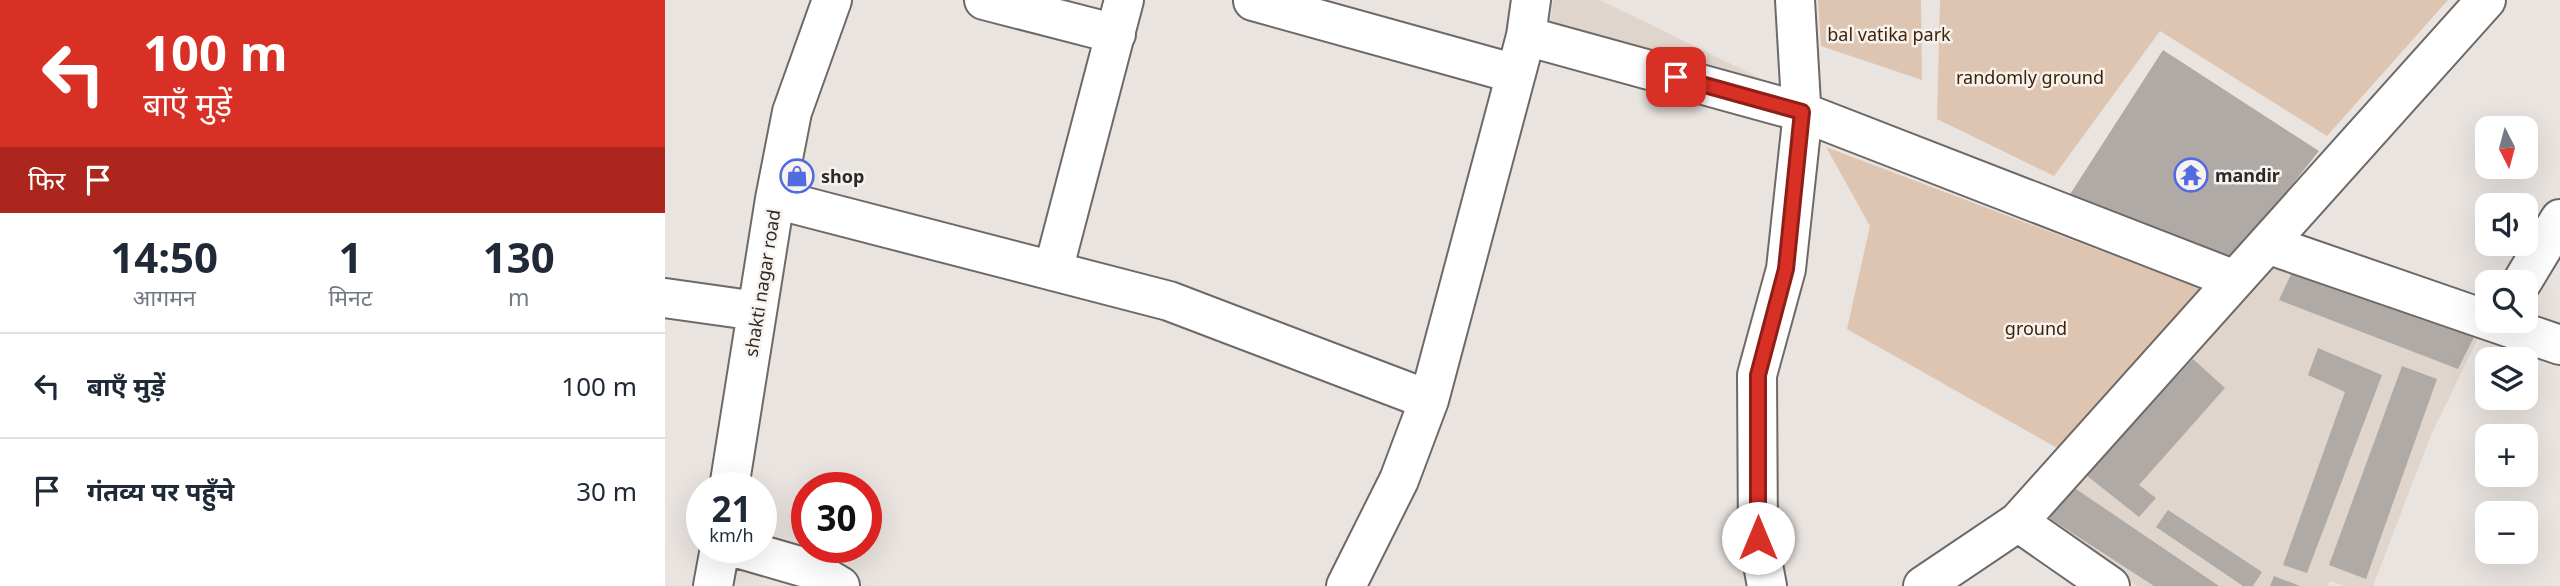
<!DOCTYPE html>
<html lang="hi">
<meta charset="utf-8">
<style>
:root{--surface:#fff;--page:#f6f6f7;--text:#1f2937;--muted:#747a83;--line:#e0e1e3}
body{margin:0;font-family:"Noto Sans","Noto Sans Devanagari",sans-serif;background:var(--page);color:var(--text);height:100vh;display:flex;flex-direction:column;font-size:26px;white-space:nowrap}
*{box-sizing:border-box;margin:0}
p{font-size:23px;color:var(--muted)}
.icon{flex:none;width:38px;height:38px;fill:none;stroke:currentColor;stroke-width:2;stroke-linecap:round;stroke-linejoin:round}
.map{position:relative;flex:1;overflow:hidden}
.sheet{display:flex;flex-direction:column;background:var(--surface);width:665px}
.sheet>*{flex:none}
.hud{background:#d93025;color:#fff;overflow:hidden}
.needle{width:46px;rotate:174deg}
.fabs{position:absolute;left:1810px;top:116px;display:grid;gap:14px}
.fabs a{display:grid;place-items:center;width:63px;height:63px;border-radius:14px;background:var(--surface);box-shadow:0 7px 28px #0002;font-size:35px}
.speed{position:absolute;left:21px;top:472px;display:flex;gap:14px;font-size:35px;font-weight:700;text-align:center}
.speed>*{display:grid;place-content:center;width:91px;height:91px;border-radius:50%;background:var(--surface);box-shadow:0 7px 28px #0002;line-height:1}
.speed small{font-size:18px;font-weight:400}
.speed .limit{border:10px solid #d22;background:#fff;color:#111}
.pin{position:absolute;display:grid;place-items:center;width:60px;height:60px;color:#fff;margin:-30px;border-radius:14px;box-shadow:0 4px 10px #0006}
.me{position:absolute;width:77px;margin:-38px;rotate:0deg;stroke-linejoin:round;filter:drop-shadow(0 0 5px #0008)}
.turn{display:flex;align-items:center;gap:24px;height:147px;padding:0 28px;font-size:32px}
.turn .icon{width:91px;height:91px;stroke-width:2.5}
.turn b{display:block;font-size:49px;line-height:60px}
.then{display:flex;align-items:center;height:66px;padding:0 28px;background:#0003;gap:14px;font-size:26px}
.eta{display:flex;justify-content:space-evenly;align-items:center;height:119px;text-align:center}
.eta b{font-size:42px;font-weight:700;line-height:49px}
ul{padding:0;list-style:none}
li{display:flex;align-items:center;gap:21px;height:105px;padding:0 28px;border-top:2px solid var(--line)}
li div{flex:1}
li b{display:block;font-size:26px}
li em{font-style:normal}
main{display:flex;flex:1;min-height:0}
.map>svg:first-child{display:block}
.built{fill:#e0d5cc}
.green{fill:#dec5b1}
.building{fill:#afaaa6}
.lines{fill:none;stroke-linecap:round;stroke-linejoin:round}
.minor-casing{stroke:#6e6966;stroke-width:42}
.minor{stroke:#fff;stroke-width:38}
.route-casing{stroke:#8d1f18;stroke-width:18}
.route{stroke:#d93025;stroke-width:12}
.labels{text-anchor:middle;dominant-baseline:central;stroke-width:5;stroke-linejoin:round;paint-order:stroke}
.park-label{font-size:18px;fill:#3d2208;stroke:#f7f2ee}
.poi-label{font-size:18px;font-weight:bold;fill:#2c2a28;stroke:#f7f2ee;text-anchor:start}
.street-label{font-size:18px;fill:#2c2a28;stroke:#f7f2ee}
</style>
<main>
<section class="sheet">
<div class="hud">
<div class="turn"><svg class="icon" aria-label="left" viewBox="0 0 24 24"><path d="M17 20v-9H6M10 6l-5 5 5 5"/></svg><div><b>100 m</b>बाएँ मुड़ें</div></div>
<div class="then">फिर<svg class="icon" aria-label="arrive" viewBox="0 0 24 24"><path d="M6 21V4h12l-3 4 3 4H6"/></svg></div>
</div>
<div class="eta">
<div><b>14:50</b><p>आगमन</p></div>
<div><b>1</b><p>मिनट</p></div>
<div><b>130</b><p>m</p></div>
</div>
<ul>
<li><svg class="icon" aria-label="left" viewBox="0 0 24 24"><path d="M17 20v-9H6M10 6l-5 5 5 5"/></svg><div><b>बाएँ मुड़ें</b></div><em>100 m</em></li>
<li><svg class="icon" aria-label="arrive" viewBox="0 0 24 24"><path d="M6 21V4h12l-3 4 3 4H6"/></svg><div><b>गंतव्य पर पहुँचे</b></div><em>30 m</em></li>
</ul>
</section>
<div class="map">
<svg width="1895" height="586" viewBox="0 0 1895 586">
<rect width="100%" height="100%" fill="#e9e4e0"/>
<path class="built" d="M 888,0 L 935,0 L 1115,88 L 885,25 Z
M 1610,256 L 1817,330 L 1766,435 L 1708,586 L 1680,586 L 1665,581 L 1663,586 L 1472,586 L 1370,518 Z"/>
<path class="green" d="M 1153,0 L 1256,0 L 1257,80 L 1156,46 Z
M 1275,0 L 1783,0 L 1662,136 L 1495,31 L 1389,176 L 1272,119 Z
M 1161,147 L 1539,290 L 1392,448 L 1182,329 L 1205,226 Z"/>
<path class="building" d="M 1498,50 L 1654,151 L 1566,261 L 1402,199 Z
M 1628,270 L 1809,337 L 1793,369 L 1614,300 Z
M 1653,348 L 1717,375 L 1642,573 L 1618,565 L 1680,392 L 1643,375 Z
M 1528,359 L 1560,388 L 1474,485 L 1491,498 L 1474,517 L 1421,475 Z
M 1737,366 L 1772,379 L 1701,579 L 1664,565 Z
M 1411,489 L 1554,586 L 1489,586 L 1381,516 Z
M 1503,510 L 1597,572 L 1588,586 L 1578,586 L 1491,527 Z
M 1609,576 L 1635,586 L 1605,586 Z"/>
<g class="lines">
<defs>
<path id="minor" d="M 319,0 L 451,34
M 588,1 L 851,74
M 861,36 L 1137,112 L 1570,280
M 110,199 L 504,301 L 764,400
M 1602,244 L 1822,320
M 388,271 L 459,0
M 1857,282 L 1895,219
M 0,298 L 92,311
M 1822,320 L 1895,345
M 64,488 L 110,199 L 127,112 L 167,0
M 1353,522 L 1445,586
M 72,548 L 148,570 L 175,586
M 48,586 L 55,548
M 681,586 L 734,480 L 764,400 L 861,36 L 866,0
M 1102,586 L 1093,538 L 1092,375 L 1121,269 L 1137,121 L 1130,0
M 1258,586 L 1353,522 L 1821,0"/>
</defs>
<use href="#minor" class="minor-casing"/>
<use href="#minor" class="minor"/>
</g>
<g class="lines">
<defs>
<path id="route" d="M 1011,77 L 1137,112 L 1121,269 L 1093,375 L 1093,538"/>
</defs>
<use href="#route" class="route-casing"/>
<use href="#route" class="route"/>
</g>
<defs>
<symbol id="temple-ring" viewBox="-11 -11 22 22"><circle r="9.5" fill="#f7f2ee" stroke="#516be0" stroke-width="1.5"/><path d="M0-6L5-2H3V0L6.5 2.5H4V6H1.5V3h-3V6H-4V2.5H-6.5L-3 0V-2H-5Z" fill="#516be0"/></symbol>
<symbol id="shop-ring" viewBox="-11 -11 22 22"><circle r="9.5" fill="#f7f2ee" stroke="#516be0" stroke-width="1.5"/><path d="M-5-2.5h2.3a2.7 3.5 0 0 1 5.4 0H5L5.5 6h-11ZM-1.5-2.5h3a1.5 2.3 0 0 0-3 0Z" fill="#516be0"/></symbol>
</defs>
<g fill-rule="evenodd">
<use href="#temple-ring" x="1507" y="156" width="38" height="38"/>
<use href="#shop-ring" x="113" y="157" width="38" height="38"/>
</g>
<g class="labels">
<g class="park-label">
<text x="1224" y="34">bal vatika park</text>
<text x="1365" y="77">randomly ground</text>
<text x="1371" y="328">ground</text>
</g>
<g class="poi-label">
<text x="1550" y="175">mandir</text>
<text x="156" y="176">shop</text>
</g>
<g class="street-label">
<text transform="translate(97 283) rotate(-81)">shakti nagar road</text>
</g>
</g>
</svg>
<div class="fabs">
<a><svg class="needle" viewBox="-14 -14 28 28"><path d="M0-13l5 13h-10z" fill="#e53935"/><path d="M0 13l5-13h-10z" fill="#747a83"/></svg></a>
<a><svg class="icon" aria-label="sound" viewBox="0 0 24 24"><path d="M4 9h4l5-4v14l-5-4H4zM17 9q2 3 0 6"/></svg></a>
<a><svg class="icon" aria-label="search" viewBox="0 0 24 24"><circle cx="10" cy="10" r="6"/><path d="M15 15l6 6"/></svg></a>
<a><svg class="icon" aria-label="layers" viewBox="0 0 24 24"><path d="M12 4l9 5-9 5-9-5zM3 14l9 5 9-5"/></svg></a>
<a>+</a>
<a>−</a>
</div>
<div class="speed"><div>21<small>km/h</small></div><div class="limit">30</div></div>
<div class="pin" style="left:1011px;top:77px;background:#d93025"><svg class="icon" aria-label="arrive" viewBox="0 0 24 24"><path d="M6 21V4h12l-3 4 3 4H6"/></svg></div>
<svg class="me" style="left:1093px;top:538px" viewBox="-20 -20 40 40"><circle r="19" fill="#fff"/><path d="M0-13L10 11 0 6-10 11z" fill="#d93025"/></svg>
</div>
</main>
